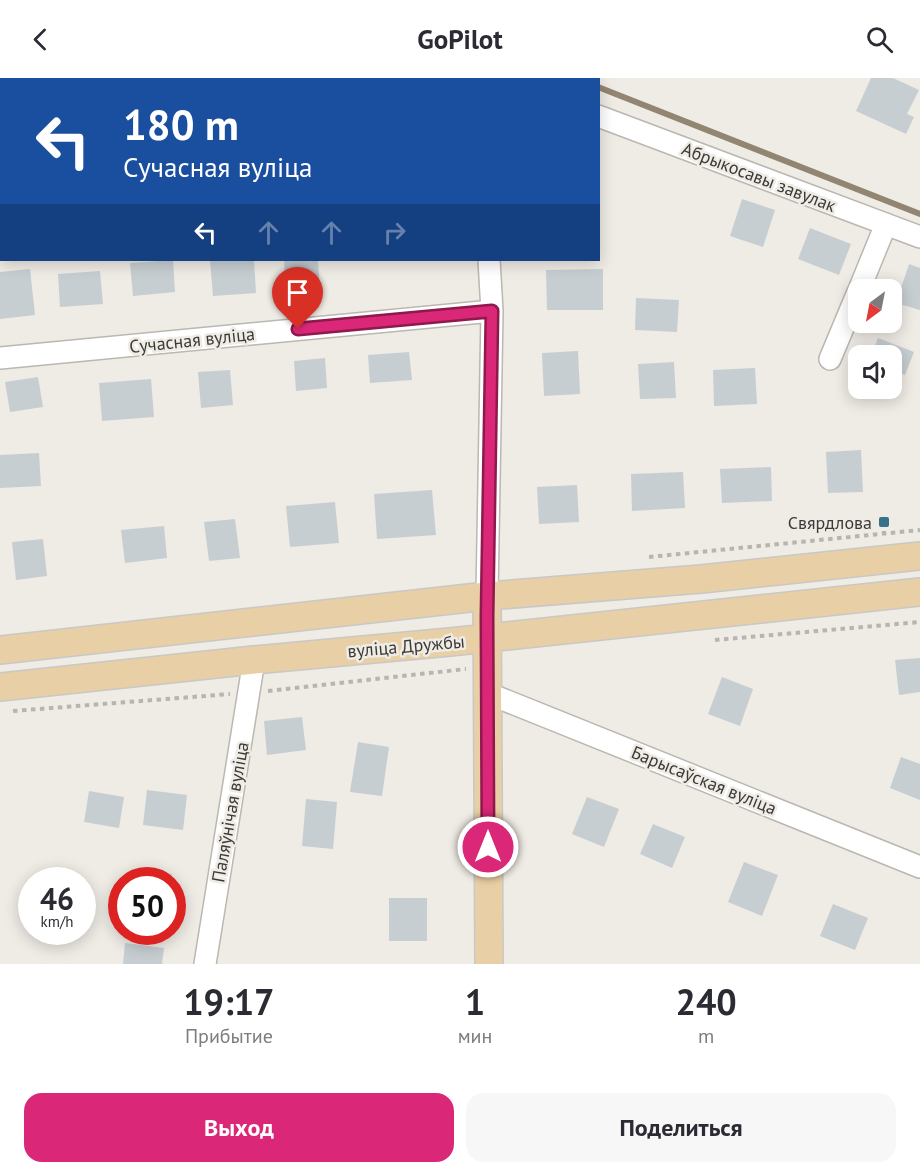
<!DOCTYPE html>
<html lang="ru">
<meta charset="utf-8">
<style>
:root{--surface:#fff;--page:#f7f7f7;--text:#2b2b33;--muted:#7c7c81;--accent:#db2777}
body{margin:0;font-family:"PT Sans",sans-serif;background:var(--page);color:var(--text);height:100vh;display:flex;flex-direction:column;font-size:22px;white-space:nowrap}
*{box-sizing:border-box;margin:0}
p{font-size:20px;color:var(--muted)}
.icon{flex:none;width:33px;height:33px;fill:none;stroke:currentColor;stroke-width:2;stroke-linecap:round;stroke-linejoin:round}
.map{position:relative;height:886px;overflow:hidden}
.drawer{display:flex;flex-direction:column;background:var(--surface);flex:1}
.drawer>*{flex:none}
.top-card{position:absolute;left:0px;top:0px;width:600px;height:183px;box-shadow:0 3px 15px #0003;background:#1a4fa0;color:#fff;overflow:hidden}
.needle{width:39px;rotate:212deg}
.controls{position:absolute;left:848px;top:201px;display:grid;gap:12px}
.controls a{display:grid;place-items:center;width:54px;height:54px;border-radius:12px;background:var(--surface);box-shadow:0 3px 15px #0003;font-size:30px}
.speed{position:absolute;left:18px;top:789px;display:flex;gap:12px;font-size:30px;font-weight:700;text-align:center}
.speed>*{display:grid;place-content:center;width:78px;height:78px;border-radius:50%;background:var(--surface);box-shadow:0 3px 15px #0003;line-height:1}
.speed small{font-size:15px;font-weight:400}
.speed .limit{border:9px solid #d22;background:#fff;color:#111}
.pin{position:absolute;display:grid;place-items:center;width:51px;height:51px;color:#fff;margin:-62px -26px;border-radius:50% 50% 50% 0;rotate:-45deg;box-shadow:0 0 6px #0007}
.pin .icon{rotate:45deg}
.me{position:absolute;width:66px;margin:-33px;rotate:0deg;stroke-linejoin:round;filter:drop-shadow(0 0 4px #0008)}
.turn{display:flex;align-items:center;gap:21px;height:126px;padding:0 24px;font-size:27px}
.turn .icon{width:78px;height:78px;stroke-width:2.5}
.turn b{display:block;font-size:42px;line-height:51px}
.lanes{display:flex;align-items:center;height:57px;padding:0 24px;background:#0003;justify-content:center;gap:30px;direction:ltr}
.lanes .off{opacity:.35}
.eta{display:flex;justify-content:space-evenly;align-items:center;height:102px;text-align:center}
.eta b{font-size:36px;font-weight:700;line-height:42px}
.action{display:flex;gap:12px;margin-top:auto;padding:12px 24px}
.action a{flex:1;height:69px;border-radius:18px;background:var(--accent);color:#fff;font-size:24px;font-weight:700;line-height:69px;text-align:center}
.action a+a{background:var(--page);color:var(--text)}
header{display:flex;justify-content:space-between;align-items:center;height:78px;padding:0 24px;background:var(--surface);font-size:27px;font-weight:700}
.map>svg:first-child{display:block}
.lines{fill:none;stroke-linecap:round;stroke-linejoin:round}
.stream{stroke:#928571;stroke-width:6}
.building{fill:#c7ced2}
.minor-casing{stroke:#bbb7b1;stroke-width:24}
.major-casing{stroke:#c8c8c7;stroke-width:30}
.path{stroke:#b8b5b0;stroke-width:4;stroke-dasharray:4.5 4.5;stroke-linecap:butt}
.minor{stroke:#fff;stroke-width:21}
.major{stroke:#e9cfa5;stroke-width:27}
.route-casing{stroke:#8e194d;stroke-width:15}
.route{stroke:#db2777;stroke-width:10}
.poi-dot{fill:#37718a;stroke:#efebe5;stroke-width:2}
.labels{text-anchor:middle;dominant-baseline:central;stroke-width:5;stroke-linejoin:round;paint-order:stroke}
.street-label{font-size:18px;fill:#3c3a38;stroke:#efebe5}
.poi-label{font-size:18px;fill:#3c3a38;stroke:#efebe5;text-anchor:end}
</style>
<header><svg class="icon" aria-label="back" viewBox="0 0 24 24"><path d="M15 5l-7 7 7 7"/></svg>GoPilot<svg class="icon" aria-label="search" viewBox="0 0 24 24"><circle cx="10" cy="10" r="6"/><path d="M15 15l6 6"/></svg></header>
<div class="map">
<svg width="920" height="886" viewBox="0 0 920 886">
<rect width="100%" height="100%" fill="#efebe5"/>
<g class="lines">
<path class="stream" d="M 575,0 L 579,2
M 598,9 L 920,136"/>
</g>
<path class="building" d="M 871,0 L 893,0 L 919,12 L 907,36 L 914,39 L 906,56 L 856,33 Z
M 742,121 L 775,132 L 763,169 L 730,158 Z
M 810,150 L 851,166 L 839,197 L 798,181 Z
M 173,182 L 175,214 L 133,218 L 130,185 Z
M 210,182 L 254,182 L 256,215 L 213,218 Z
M 284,182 L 318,182 L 320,210 L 286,212 Z
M 909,186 L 920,190 L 920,232 L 896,225 Z
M 30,191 L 35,237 L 0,241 L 0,194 Z
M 603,191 L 603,232 L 547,232 L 546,192 Z
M 100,193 L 103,226 L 60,229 L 58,196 Z
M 636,220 L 679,222 L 677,254 L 635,252 Z
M 878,260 L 914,274 L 905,297 L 891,292 L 891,278 L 871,278 Z
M 578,273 L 580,316 L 544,318 L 542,275 Z
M 409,274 L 412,302 L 370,305 L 368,277 Z
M 325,280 L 327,310 L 296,313 L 294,283 Z
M 674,284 L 676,320 L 640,321 L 638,286 Z
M 755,290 L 757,326 L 714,328 L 713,292 Z
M 230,292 L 233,327 L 201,330 L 198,294 Z
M 38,299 L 43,329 L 10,334 L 5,304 Z
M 151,301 L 154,339 L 102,343 L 99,305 Z
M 861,372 L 863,414 L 828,415 L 826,374 Z
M 39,375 L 41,408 L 0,410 L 0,377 Z
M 771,389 L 772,423 L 722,425 L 720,391 Z
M 683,394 L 685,430 L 632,433 L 631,396 Z
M 577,407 L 579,444 L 539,446 L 537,409 Z
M 432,412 L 436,457 L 377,461 L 374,416 Z
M 335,424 L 339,465 L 290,469 L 286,428 Z
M 235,441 L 240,480 L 209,483 L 204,444 Z
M 164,448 L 167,480 L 125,485 L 121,452 Z
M 43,461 L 47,498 L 16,502 L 12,464 Z
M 920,580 L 920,614 L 899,617 L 895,582 Z
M 722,599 L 753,611 L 740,648 L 708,636 Z
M 302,639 L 306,672 L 267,677 L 264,643 Z
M 358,664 L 389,669 L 382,718 L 350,714 Z
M 901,679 L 920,686 L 920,722 L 890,710 Z
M 147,712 L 187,717 L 183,752 L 143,747 Z
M 89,713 L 124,719 L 119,750 L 84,744 Z
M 587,719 L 619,731 L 604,769 L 572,756 Z
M 306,721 L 337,724 L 333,771 L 302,768 Z
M 653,746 L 685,759 L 672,790 L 640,776 Z
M 744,784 L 778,797 L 762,838 L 728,824 Z
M 137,792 L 172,796 L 171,802 L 136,802 Z
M 389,820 L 427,820 L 427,863 L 389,863 Z
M 833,826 L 868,840 L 855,872 L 820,858 Z
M 125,865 L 164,870 L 162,886 L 123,886 Z"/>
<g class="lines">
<defs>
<path id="minor" d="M 480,0 L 480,2
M 598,38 L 920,159
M 859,212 L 886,146
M 0,280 L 492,233
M 830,281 L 858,214
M 487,518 L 492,233 L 489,182
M 487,615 L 920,789
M 205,886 L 254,582"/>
<path id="major" d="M 487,518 L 489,886
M 0,572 L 487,518 L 701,501 L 920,478
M 0,609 L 254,582 L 450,564 L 920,514"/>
</defs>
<use href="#minor" class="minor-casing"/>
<use href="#major" class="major-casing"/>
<path class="path" d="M 884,444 L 884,457
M 649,479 L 920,452
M 715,562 L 920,544
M 268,613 L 466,591
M 13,633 L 230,616"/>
<use href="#minor" class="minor"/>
<use href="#major" class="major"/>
</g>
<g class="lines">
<defs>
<path id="route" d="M 298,251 L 492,233 L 487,539 L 488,769"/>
</defs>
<use href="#route" class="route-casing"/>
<use href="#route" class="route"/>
</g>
<rect class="poi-dot" x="878" y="438" width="12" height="12" rx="3"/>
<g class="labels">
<g class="street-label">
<text transform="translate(759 99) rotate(21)">Абрыкосавы завулак</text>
<text transform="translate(192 262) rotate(-6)">Сучасная вуліца</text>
<text transform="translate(406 568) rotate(-5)">вуліца Дружбы</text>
<text transform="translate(704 702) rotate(22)">Барысаўская вуліца</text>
<text transform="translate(230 734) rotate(-80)">Паляўнічая вуліца</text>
</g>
<g class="poi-label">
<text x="872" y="444">Свярдлова</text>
</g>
</g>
</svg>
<div class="controls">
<a><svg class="needle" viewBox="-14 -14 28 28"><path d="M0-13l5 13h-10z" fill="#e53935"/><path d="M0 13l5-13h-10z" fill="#7c7c81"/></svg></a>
<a><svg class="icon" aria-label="sound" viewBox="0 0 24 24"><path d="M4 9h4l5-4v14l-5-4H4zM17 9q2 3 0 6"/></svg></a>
</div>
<div class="speed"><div>46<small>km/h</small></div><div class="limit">50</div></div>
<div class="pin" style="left:298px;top:251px;background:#d93025"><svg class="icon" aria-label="arrive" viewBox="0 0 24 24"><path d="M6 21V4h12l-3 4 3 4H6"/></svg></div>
<svg class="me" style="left:488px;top:769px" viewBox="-20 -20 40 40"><circle r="17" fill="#db2777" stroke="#fff" stroke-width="3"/><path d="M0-11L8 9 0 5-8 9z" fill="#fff"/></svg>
<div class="top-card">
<div class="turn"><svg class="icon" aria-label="left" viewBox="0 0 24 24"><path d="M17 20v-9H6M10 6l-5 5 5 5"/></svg><div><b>180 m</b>Сучасная вуліца</div></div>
<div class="lanes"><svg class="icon" aria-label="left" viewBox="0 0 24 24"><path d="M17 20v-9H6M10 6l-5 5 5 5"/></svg><svg class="icon off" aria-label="ahead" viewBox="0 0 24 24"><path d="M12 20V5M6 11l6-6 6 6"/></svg><svg class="icon off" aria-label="ahead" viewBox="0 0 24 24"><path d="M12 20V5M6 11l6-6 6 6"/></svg><svg class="icon off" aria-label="right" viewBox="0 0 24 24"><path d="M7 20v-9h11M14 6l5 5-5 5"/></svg></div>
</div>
</div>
<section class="drawer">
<div class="eta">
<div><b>19:17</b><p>Прибытие</p></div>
<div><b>1</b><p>мин</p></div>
<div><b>240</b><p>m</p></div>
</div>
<div class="action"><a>Выход</a><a>Поделиться</a></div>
</section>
